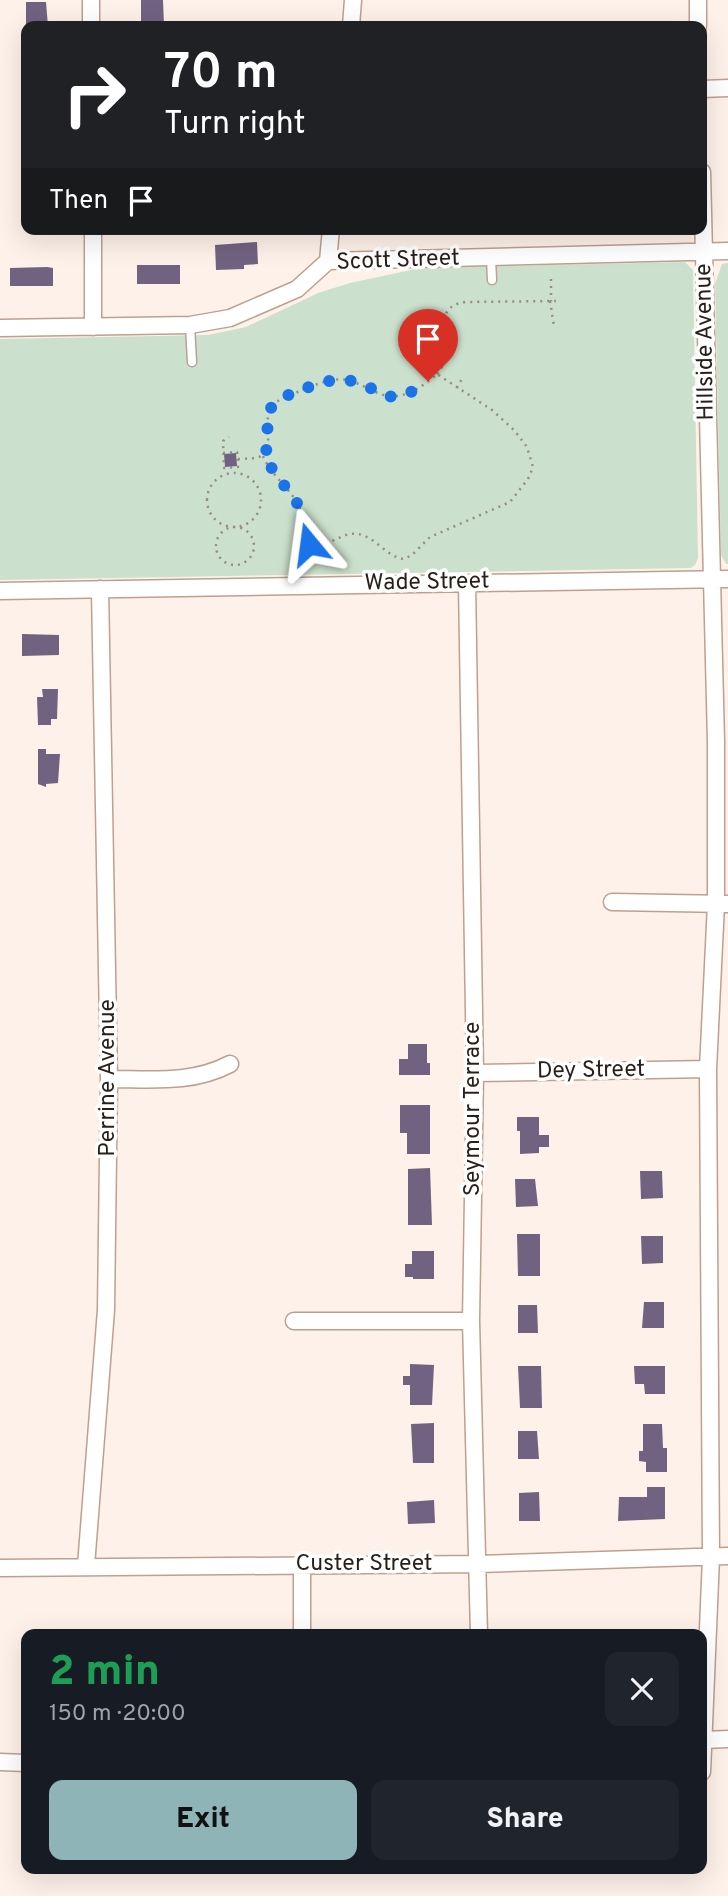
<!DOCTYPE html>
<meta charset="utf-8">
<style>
:root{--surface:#171b24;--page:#20242c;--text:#f1f3f6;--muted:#9ea1a6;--accent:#8fb4b7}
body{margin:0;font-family:Overpass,sans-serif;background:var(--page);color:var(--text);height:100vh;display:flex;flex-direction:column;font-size:26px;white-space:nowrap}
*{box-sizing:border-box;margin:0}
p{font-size:23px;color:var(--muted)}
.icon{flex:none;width:38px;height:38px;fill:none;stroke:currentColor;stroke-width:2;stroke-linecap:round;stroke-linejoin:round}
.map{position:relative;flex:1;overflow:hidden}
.details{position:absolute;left:21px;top:1629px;width:686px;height:245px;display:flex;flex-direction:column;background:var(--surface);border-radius:14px;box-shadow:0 7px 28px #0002}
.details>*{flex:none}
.banner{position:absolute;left:21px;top:21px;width:686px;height:214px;border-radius:14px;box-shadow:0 7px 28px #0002;background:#202124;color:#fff;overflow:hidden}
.pin{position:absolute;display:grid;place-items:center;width:60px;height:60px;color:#fff;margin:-72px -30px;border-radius:50% 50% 50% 0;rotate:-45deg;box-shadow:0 0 7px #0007}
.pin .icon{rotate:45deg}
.me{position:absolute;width:77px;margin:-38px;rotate:344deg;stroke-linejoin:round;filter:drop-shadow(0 0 5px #0008)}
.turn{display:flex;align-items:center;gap:24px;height:147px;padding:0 28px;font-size:32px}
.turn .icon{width:91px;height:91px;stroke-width:2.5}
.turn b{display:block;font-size:49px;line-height:60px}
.then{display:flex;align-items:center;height:66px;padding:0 28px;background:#0003;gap:14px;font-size:26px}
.round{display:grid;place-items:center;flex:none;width:74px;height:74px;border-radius:14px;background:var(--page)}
.headline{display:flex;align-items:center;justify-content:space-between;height:119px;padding:0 28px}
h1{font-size:42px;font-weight:800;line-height:52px;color:#1e9e55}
.cta{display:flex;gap:14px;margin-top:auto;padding:14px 28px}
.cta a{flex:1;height:80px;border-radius:14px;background:var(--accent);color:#111;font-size:28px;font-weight:800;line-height:80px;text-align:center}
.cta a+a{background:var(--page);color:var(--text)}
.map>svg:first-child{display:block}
.green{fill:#cce1cd}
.building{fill:#716281}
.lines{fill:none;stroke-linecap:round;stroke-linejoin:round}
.service-casing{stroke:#bea08e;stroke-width:11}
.minor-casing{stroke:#bea08e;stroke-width:19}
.path{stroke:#978b83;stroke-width:2.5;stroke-dasharray:2 5;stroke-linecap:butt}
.service{stroke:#fff;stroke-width:8}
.minor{stroke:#fff;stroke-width:16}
.route{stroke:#1a73e8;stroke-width:12;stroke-dasharray:0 21.6}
.labels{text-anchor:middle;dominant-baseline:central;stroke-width:7;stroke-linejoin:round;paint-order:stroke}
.street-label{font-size:23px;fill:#2a1f18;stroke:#fff}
</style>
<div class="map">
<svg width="728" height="1896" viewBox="0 0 728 1896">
<rect width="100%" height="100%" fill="#fef1e9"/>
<path class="green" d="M 685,262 L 693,270 L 698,558 L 695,565 L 691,568 L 0,580 L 0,339 L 208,335 L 246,327 L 318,293 L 350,283 L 420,268 Z
M 728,263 L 728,564 L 726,564 L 721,555 L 715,284 L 722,264 Z"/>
<path class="building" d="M 141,0 L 163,0 L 164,26 L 141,26 Z
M 26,2 L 46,2 L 48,26 L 26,26 Z
M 257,242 L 258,264 L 244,265 L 244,269 L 216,270 L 215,245 Z
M 137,265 L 180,265 L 180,284 L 137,284 Z
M 47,267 L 53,268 L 53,286 L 10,286 L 10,268 Z
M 236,453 L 237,466 L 225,467 L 224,454 Z
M 22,634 L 59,635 L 59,655 L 22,656 Z
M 42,689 L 58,689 L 57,719 L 51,719 L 51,725 L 38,725 L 37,697 L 43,697 Z
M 38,749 L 46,749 L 46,754 L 60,754 L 58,783 L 46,784 L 46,787 L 38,784 Z
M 408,1044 L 427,1044 L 427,1063 L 430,1063 L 430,1075 L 399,1075 L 399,1059 L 408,1059 Z
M 400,1105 L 430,1105 L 430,1154 L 407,1154 L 407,1133 L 400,1133 Z
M 517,1117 L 539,1117 L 539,1135 L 549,1135 L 549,1147 L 539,1147 L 539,1153 L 520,1154 L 520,1131 L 517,1131 Z
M 430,1168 L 432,1225 L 408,1225 L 408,1169 Z
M 640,1171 L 662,1171 L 663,1198 L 641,1199 Z
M 515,1179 L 535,1179 L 538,1206 L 516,1207 Z
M 517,1234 L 540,1234 L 540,1276 L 518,1276 Z
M 641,1236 L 663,1236 L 663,1263 L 642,1264 Z
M 412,1251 L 434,1251 L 434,1279 L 413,1279 L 413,1277 L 405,1277 L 405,1264 L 412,1264 Z
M 644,1302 L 664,1302 L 664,1328 L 642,1328 Z
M 518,1305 L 537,1305 L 538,1333 L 518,1333 Z
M 410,1364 L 434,1365 L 432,1405 L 410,1405 L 410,1385 L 403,1385 L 403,1376 L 410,1376 Z
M 518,1366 L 541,1366 L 542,1408 L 520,1408 Z
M 634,1366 L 665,1366 L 665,1394 L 645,1394 L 644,1384 L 635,1384 Z
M 434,1423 L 434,1463 L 413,1463 L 411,1424 Z
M 643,1424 L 662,1424 L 663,1448 L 667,1448 L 667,1472 L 646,1472 L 646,1462 L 639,1461 L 639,1451 L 643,1451 Z
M 518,1431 L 537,1431 L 539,1459 L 518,1459 Z
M 647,1487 L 665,1487 L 665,1519 L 618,1521 L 619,1497 L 647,1497 Z
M 539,1492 L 540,1521 L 519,1521 L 519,1493 Z
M 434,1500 L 435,1523 L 408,1524 L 407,1502 Z"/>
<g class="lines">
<defs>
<path id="service" d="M 491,258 L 492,280
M 190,325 L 192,362"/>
<path id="minor" d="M 91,0 L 91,26
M 698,0 L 698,26
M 351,26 L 353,0
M 702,89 L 728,88
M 702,172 L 716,742 L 716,904 L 708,1069 L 711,1557 L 702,1772
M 93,229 L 93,327
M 328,261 L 331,229
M 0,328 L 190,325 L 230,318 L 297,289 L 328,261 L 728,251
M 467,583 L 475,1073 L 471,1321 L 479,1634
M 0,591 L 728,579
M 612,902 L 728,904
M 475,1073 L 708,1069
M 109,1079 C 152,1079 192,1084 230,1064
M 294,1321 L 471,1321
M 302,1565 L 302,1634
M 86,1566 L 106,1310 L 109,1079 L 100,589
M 0,1568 L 479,1564 L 728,1556
M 704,1740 L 728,1739
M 0,1762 L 26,1763"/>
</defs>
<use href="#service" class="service-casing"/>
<use href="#minor" class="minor-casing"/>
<path class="path" d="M 551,279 L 551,301
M 550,301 L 554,326
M 437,374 C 459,351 424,307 466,302 L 556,301
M 457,388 L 463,377
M 223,453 L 237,452 L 238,467 L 224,468 L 223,441 L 229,437
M 238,459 L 257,458 L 265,454 C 273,438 262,422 272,407 C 278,398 291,395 300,391 C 314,385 333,377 348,380 C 359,383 368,389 378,393 C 400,403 421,388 437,374 L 492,410 L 514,430 L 527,447 L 533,467 L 528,479 L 510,502 L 430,537 L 412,555 L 404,559 C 387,557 378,540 362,535 C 345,529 332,545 316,546 C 300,546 303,520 300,509 C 292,489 271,476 263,456
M207 500a27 27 0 1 1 54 0a27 27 0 1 1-54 0Z
M216 546a19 19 0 1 1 38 0a19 19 0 1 1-38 0Z"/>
<use href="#service" class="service"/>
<use href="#minor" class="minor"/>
</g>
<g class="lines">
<path class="route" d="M 309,544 L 305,538 L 297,503 L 263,456 C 275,440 260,422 273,405 C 280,397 292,394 301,390 C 314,385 329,379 343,380 C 382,382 382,416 428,381"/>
</g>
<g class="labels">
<g class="street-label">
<text transform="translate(398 261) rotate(-2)">Scott Street</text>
<text transform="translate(706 342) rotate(-91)">Hillside Avenue</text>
<text transform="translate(427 583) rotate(-1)">Wade Street</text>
<text transform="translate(591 1071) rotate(-1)">Dey Street</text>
<text transform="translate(108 1078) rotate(-90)">Perrine Avenue</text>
<text transform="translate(473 1109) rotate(-90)">Seymour Terrace</text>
<text x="364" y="1564">Custer Street</text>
</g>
</g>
</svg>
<div class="pin" style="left:428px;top:381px;background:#d93025"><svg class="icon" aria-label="arrive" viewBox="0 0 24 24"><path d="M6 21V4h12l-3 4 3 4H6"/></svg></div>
<svg class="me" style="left:309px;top:544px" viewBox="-20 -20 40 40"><path d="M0-17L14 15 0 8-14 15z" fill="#1a73e8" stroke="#fff" stroke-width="4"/></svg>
<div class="banner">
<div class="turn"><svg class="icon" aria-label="right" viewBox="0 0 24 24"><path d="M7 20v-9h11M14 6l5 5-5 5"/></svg><div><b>70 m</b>Turn right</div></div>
<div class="then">Then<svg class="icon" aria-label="arrive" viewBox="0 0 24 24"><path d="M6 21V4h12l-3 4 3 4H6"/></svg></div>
</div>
<section class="details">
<div class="headline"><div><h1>2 min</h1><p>150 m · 20:00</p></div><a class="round"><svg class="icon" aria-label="close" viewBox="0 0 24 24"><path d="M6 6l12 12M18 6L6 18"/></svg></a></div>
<div class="cta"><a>Exit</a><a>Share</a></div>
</section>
</div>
